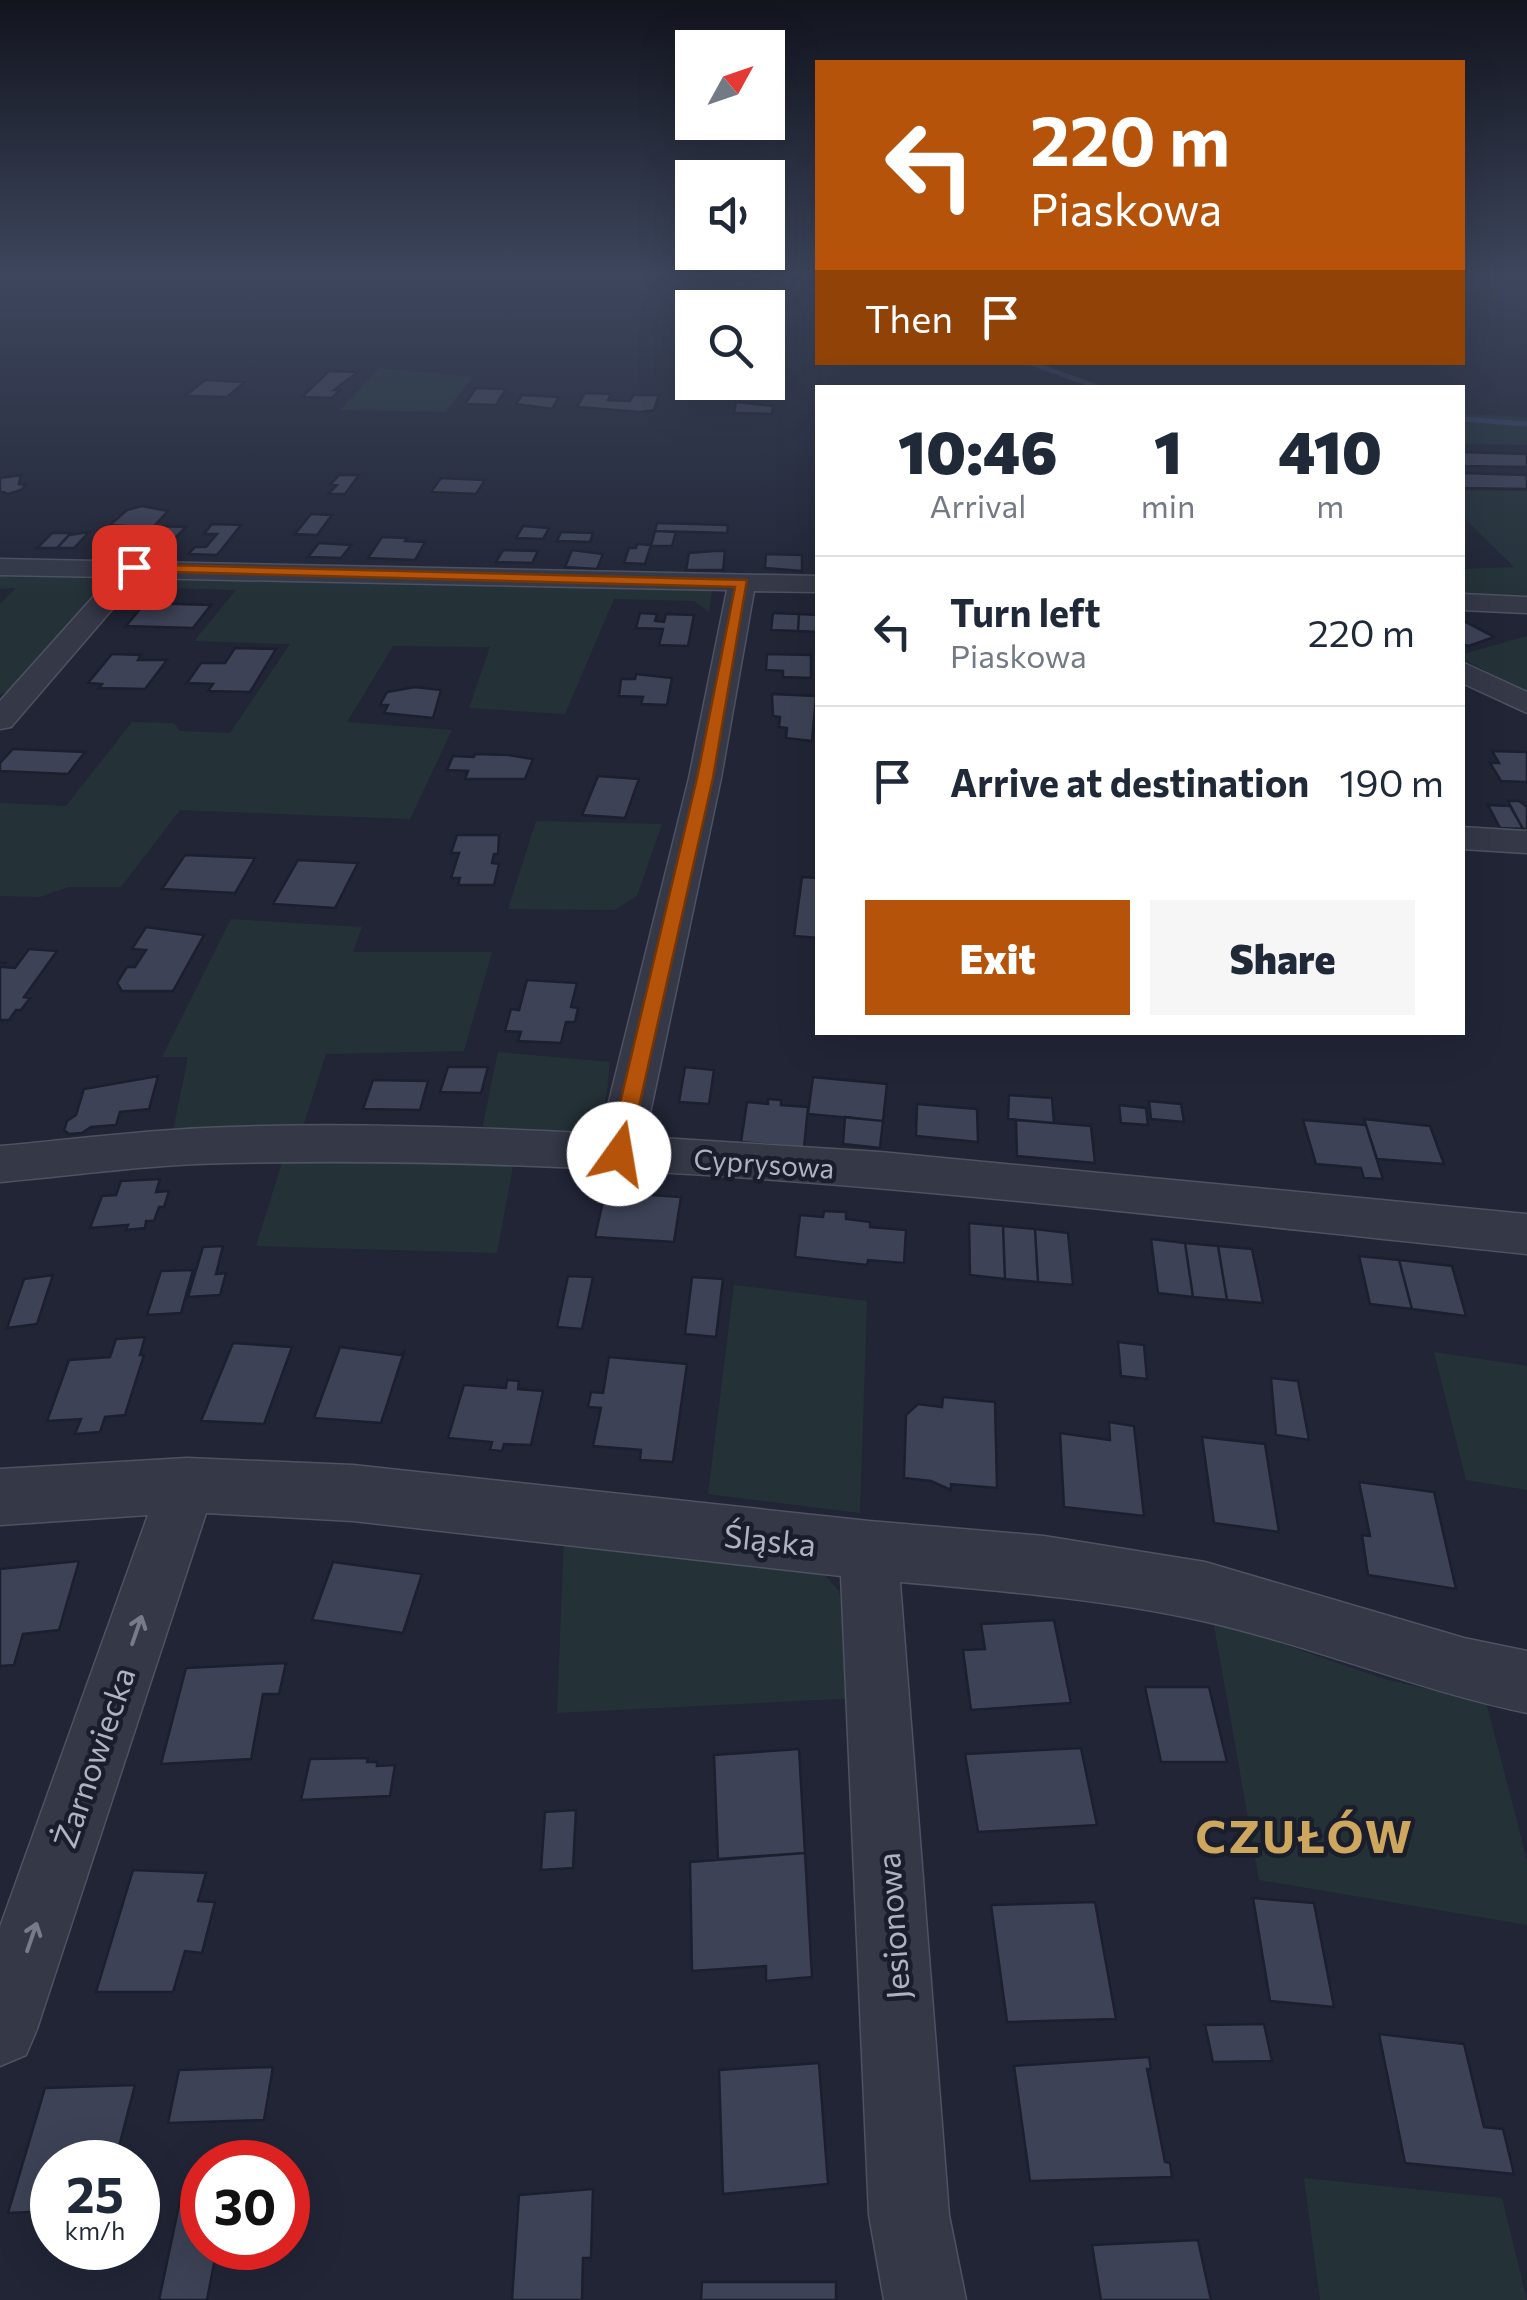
<!DOCTYPE html>
<meta charset="utf-8">
<style>
:root{--surface:#fff;--page:#f6f6f7;--text:#1f2937;--muted:#747a83;--line:#e0e1e3;--accent:#b45309}
body{margin:0;font-family:Commissioner,sans-serif;background:var(--page);color:var(--text);height:100vh;display:flex;flex-direction:column;font-size:38px;white-space:nowrap}
*{box-sizing:border-box;margin:0}
p{font-size:32px;color:var(--muted)}
.icon{flex:none;width:55px;height:55px;fill:none;stroke:currentColor;stroke-width:2;stroke-linecap:round;stroke-linejoin:round}
.map{position:relative;flex:1;overflow:hidden}
.panel{position:absolute;left:815px;top:385px;width:650px;height:650px;display:flex;flex-direction:column;background:var(--surface);border-radius:0px;box-shadow:0 10px 40px #0002}
.panel>*{flex:none}
.top-card{position:absolute;left:815px;top:60px;width:650px;height:305px;border-radius:0px;box-shadow:0 10px 40px #0002;background:#b45309;color:#fff;overflow:hidden}
.needle{width:65px;rotate:50deg}
.controls{position:absolute;left:675px;top:30px;display:grid;gap:20px}
.controls a{display:grid;place-items:center;width:110px;height:110px;border-radius:0px;background:var(--surface);box-shadow:0 10px 40px #0002;font-size:50px}
.speed{position:absolute;left:30px;top:2140px;display:flex;gap:20px;font-size:50px;font-weight:700;text-align:center}
.speed>*{display:grid;place-content:center;width:130px;height:130px;border-radius:50%;background:var(--surface);box-shadow:0 10px 40px #0002;line-height:1}
.speed small{font-size:25px;font-weight:400}
.speed .limit{border:15px solid #d22;background:#fff;color:#111}
.pin{position:absolute;display:grid;place-items:center;width:85px;height:85px;color:#fff;margin:-42px;border-radius:20px;box-shadow:0 5px 15px #0006}
.me{position:absolute;width:110px;margin:-55px;rotate:13deg;stroke-linejoin:round;filter:drop-shadow(0 0 8px #0008)}
.turn{display:flex;align-items:center;gap:35px;height:210px;padding:0 50px;font-size:45px}
.turn .icon{width:130px;height:130px;stroke-width:2.5}
.turn b{display:block;font-size:70px;line-height:85px}
.then{display:flex;align-items:center;height:95px;padding:0 50px;background:#0003;gap:20px;font-size:38px}
.eta{display:flex;justify-content:space-evenly;align-items:center;height:170px;text-align:center}
.eta b{font-size:60px;font-weight:800;line-height:70px}
.action{display:flex;gap:20px;margin-top:auto;padding:20px 50px}
.action a{flex:1;height:115px;border-radius:0px;background:var(--accent);color:#fff;font-size:40px;font-weight:800;line-height:115px;text-align:center}
.action a+a{background:var(--page);color:var(--text)}
ul{padding:0;list-style:none}
li{display:flex;align-items:center;gap:30px;height:150px;padding:0 50px;border-top:2px solid var(--line)}
li div{flex:1}
li b{display:block;font-size:38px}
li em{font-style:normal}
.map>svg:first-child{display:block}
.green{fill:#243238}
.lines{fill:none;stroke-linecap:round;stroke-linejoin:round}
.stream{stroke:#353d5d;stroke-width:5}
.building{fill:#3d4256;stroke:#1c1f2d;stroke-width:2.5}
.street-casing{stroke:#4e5261;stroke-width:3}
.street{fill:#343847;fill-rule:evenodd}
.oneway{stroke:#777b8b}
.route{fill:#b45309;stroke:#753606;stroke-width:2.5}
.labels{text-anchor:middle;dominant-baseline:central;stroke-width:9;stroke-linejoin:round;paint-order:stroke}
.street-label{font-size:28px;fill:#aeb2c3;stroke:#1a1d2b}
.near-street-label{font-size:32px;fill:#aeb2c3;stroke:#1a1d2b}
.near-district-label{font-size:45px;font-weight:bold;letter-spacing:2.5px;fill:#cea75f;stroke:#1a1d2b}
</style>
<div class="map">
<svg width="1527" height="2300" viewBox="0 0 1527 2300">
<rect width="100%" height="100%" fill="#212536"/>
<path class="green" d="M 1462,276 L 1527,276 L 1527,310 L 1463,291 Z
M 379,368 L 473,377 L 445,412 L 340,410 Z
M 1462,414 L 1527,417 L 1527,445 L 1463,444 Z
M 1462,490 L 1527,491 L 1527,595 L 1463,594 L 1463,569 L 1514,567 L 1463,517 Z
M 0,570 L 121,573 L 16,689 L 0,694 L 0,604 L 16,588 L 0,589 Z
M 137,577 L 706,588 L 712,591 L 709,612 L 694,601 L 614,599 L 565,714 L 469,708 L 490,647 L 393,646 L 347,722 L 452,730 L 410,819 L 180,810 L 121,887 L 68,887 L 40,897 L 0,896 L 0,803 L 66,806 L 132,722 L 174,723 L 180,731 L 230,733 L 290,644 L 194,641 L 236,590 L 161,588 L 128,600 L 127,592 L 120,591 Z
M 1527,636 L 1527,693 L 1463,659 L 1463,654 Z
M 536,821 L 662,824 L 637,896 L 614,910 L 508,909 Z
M 231,919 L 362,927 L 353,952 L 492,952 L 464,1051 L 326,1054 L 301,1133 L 172,1135 L 188,1057 L 162,1057 Z
M 498,1052 L 610,1062 C 608,1078 608,1103 600,1116 C 578,1151 514,1135 481,1133 Z
M 284,1156 L 514,1161 L 497,1253 L 256,1246 Z
M 734,1285 L 867,1301 L 860,1513 L 708,1494 Z
M 1434,1352 L 1527,1366 L 1527,1490 L 1466,1480 Z
M 564,1538 L 815,1564 L 839,1591 L 859,1698 L 557,1713 Z
M 1213,1620 L 1384,1679 L 1486,1702 L 1527,1860 L 1527,1925 L 1259,1880 Z
M 1304,2178 L 1502,2198 L 1527,2300 L 1320,2300 Z"/>
<g class="lines">
<path class="stream" d="M 777,276 L 818,290
M 1028,362 L 1100,388
M 1462,419 L 1527,424"/>
</g>
<path class="building" d="M 329,371 L 358,372 L 334,390 L 340,390 L 332,398 L 302,397 Z
M 205,380 L 245,382 L 227,397 L 185,396 Z
M 476,388 L 506,389 L 496,405 L 465,404 Z
M 585,393 L 611,394 L 608,400 L 630,401 L 633,395 L 659,395 L 654,410 L 640,412 L 577,407 Z
M 522,395 L 559,397 L 552,409 L 516,404 Z
M 736,402 L 773,406 L 772,414 L 734,413 Z
M 1462,452 L 1527,454 L 1527,467 L 1462,466 Z
M 1462,473 L 1527,475 L 1527,489 L 1462,488 Z
M 21,475 L 19,484 L 26,485 L 21,490 L 8,494 L 0,491 L 0,478 Z
M 339,475 L 359,475 L 345,494 L 328,494 L 337,485 L 331,484 Z
M 441,478 L 485,480 L 476,494 L 431,492 Z
M 142,506 L 168,511 L 144,537 L 115,536 L 126,526 L 110,525 L 127,510 Z
M 311,514 L 332,515 L 317,535 L 295,534 Z
M 657,523 L 728,525 L 727,533 L 655,531 Z
M 212,524 L 241,525 L 217,555 L 188,554 L 195,547 L 206,547 L 217,534 L 204,534 Z
M 155,526 L 186,527 L 175,538 L 144,537 Z
M 523,526 L 549,528 L 543,539 L 516,538 Z
M 655,531 L 676,532 L 672,546 L 651,546 Z
M 89,532 L 74,548 L 57,548 L 69,535 Z
M 561,532 L 593,533 L 590,542 L 557,541 Z
M 52,533 L 71,533 L 57,548 L 37,548 Z
M 382,537 L 407,538 L 405,541 L 425,542 L 415,560 L 368,558 Z
M 319,543 L 351,545 L 341,558 L 308,557 Z
M 637,544 L 651,545 L 645,564 L 624,563 L 629,548 L 636,548 Z
M 503,550 L 538,551 L 532,563 L 496,562 Z
M 572,550 L 603,554 L 597,569 L 565,567 Z
M 714,551 L 725,551 L 723,570 L 686,570 L 689,553 Z
M 766,554 L 802,555 L 802,571 L 765,568 Z
M 145,603 L 211,605 L 193,628 L 126,626 Z
M 640,613 L 657,614 L 655,621 L 664,622 L 666,614 L 694,615 L 688,646 L 659,645 L 663,629 L 636,628 Z
M 773,613 L 799,614 L 798,631 L 771,630 Z
M 799,614 L 818,615 L 818,632 L 798,631 Z
M 1462,620 L 1494,637 L 1469,646 L 1462,644 Z
M 235,648 L 276,649 L 250,692 L 208,691 L 213,684 L 187,683 L 201,663 L 225,663 Z
M 112,654 L 141,655 L 138,660 L 167,660 L 145,689 L 99,688 L 102,684 L 88,683 Z
M 767,654 L 811,655 L 811,678 L 783,677 L 783,671 L 766,670 Z
M 636,674 L 672,678 L 667,705 L 641,704 L 643,697 L 619,696 L 621,679 L 635,679 Z
M 415,687 L 441,690 L 433,718 L 384,713 L 388,705 L 380,705 L 387,692 Z
M 772,694 L 816,696 L 812,741 L 786,738 L 787,728 L 779,727 L 780,717 L 773,716 Z
M 13,749 L 85,752 L 68,774 L 0,771 L 0,763 Z
M 1492,751 L 1527,752 L 1527,782 L 1501,781 L 1490,763 L 1499,763 Z
M 475,754 L 508,755 L 533,759 L 525,779 L 465,779 L 468,771 L 447,770 L 453,756 L 474,757 Z
M 598,776 L 639,779 L 625,818 L 582,815 Z
M 1508,801 L 1519,801 L 1527,807 L 1527,829 L 1523,829 Z
M 1488,805 L 1510,806 L 1523,829 L 1500,828 Z
M 457,835 L 499,835 L 498,854 L 494,854 L 492,863 L 499,864 L 494,885 L 458,885 L 460,878 L 451,878 L 459,853 L 451,853 Z
M 185,855 L 255,858 L 235,893 L 162,889 Z
M 298,860 L 358,863 L 335,908 L 273,904 Z
M 802,877 L 818,878 L 818,938 L 794,936 Z
M 146,927 L 204,935 L 173,991 L 122,991 L 117,983 L 127,967 L 135,967 L 146,950 L 132,949 Z
M 29,949 L 57,951 L 24,997 L 30,998 L 21,1010 L 16,1010 L 9,1020 L 0,1020 L 0,963 L 5,963 L 2,967 L 15,968 Z
M 527,980 L 577,983 L 571,1007 L 578,1008 L 575,1022 L 566,1022 L 561,1043 L 518,1041 L 521,1032 L 505,1031 L 511,1009 L 519,1010 Z
M 448,1067 L 488,1067 L 481,1093 L 440,1092 Z
M 685,1067 L 714,1070 L 709,1104 L 679,1102 Z
M 158,1076 L 149,1109 L 120,1112 L 116,1125 L 91,1127 L 82,1133 L 69,1134 L 64,1130 L 67,1121 L 76,1115 L 84,1089 Z
M 813,1077 L 887,1084 L 883,1121 L 808,1114 Z
M 373,1080 L 428,1081 L 420,1110 L 363,1109 Z
M 1009,1095 L 1052,1098 L 1054,1123 L 1008,1119 Z
M 768,1099 L 781,1100 L 781,1105 L 808,1107 L 804,1148 L 741,1142 L 747,1102 L 768,1104 Z
M 1149,1101 L 1181,1104 L 1184,1122 L 1151,1119 Z
M 917,1104 L 977,1109 L 978,1142 L 916,1136 Z
M 1119,1105 L 1146,1108 L 1148,1125 L 1121,1123 Z
M 845,1117 L 883,1121 L 880,1148 L 843,1144 Z
M 1364,1119 L 1430,1126 L 1444,1164 L 1377,1159 Z
M 1016,1120 L 1091,1126 L 1095,1163 L 1017,1156 Z
M 1303,1120 L 1366,1125 L 1383,1179 L 1364,1178 L 1361,1168 L 1316,1164 Z
M 160,1179 L 156,1192 L 169,1191 L 164,1207 L 159,1207 L 154,1221 L 146,1221 L 145,1228 L 126,1230 L 128,1225 L 90,1228 L 102,1196 L 116,1195 L 121,1181 Z
M 605,1192 L 681,1197 L 674,1242 L 595,1237 Z
M 824,1211 L 846,1212 L 846,1219 L 870,1222 L 870,1227 L 906,1230 L 904,1263 L 868,1260 L 867,1265 L 795,1257 L 800,1215 L 823,1217 Z
M 969,1223 L 1003,1226 L 1005,1279 L 970,1275 Z
M 1003,1226 L 1035,1229 L 1038,1282 L 1005,1279 Z
M 1035,1229 L 1068,1233 L 1073,1285 L 1038,1282 Z
M 1151,1239 L 1185,1243 L 1193,1297 L 1158,1293 Z
M 1185,1243 L 1218,1246 L 1227,1300 L 1193,1297 Z
M 223,1246 L 216,1274 L 226,1273 L 220,1295 L 188,1297 L 203,1247 Z
M 1218,1246 L 1252,1249 L 1263,1303 L 1227,1300 Z
M 1359,1256 L 1399,1260 L 1412,1309 L 1370,1304 Z
M 1399,1260 L 1452,1266 L 1466,1316 L 1412,1309 Z
M 193,1270 L 181,1313 L 147,1315 L 161,1271 Z
M 53,1275 L 37,1324 L 7,1328 L 24,1279 Z
M 568,1276 L 593,1277 L 582,1329 L 557,1327 Z
M 692,1277 L 723,1279 L 716,1337 L 685,1334 Z
M 145,1337 L 140,1355 L 144,1355 L 125,1415 L 105,1417 L 100,1432 L 75,1434 L 81,1419 L 47,1421 L 69,1360 L 110,1357 L 116,1339 Z
M 1118,1342 L 1144,1345 L 1147,1379 L 1121,1376 Z
M 233,1343 L 292,1347 L 264,1424 L 201,1421 Z
M 340,1347 L 400,1355 L 404,1352 L 381,1423 L 314,1418 Z
M 609,1357 L 687,1364 L 673,1462 L 640,1460 L 641,1450 L 593,1446 L 601,1408 L 588,1407 L 591,1392 L 603,1393 Z
M 1271,1378 L 1298,1381 L 1309,1440 L 1276,1435 Z
M 507,1380 L 519,1381 L 518,1389 L 543,1391 L 531,1445 L 504,1444 L 502,1451 L 490,1450 L 492,1442 L 448,1438 L 464,1385 L 506,1388 Z
M 943,1397 L 995,1402 L 997,1488 L 951,1484 L 951,1490 L 931,1481 L 904,1478 L 906,1415 L 918,1404 L 942,1407 Z
M 1109,1422 L 1134,1426 L 1144,1516 L 1064,1507 L 1060,1433 L 1110,1440 Z
M 1202,1437 L 1265,1444 L 1279,1532 L 1214,1523 Z
M 1359,1482 L 1434,1492 L 1456,1589 L 1368,1575 L 1362,1535 L 1370,1536 Z
M 79,1561 L 59,1630 L 23,1634 L 14,1665 L 0,1666 L 0,1569 Z
M 333,1562 L 422,1574 L 403,1633 L 312,1620 Z
M 1054,1620 L 1071,1703 L 971,1710 L 963,1650 L 985,1649 L 981,1624 Z
M 286,1663 L 279,1694 L 263,1694 L 251,1759 L 161,1764 L 186,1668 Z
M 1145,1687 L 1209,1687 L 1227,1762 L 1161,1762 Z
M 1081,1748 L 1097,1825 L 978,1832 L 965,1754 Z
M 799,1749 L 805,1853 L 718,1859 L 714,1755 Z
M 368,1758 L 367,1762 L 377,1762 L 377,1766 L 395,1765 L 390,1796 L 301,1800 L 310,1759 Z
M 576,1810 L 573,1868 L 541,1870 L 545,1812 Z
M 805,1853 L 812,1977 L 766,1981 L 766,1966 L 692,1971 L 690,1862 Z
M 133,1870 L 206,1873 L 198,1901 L 215,1902 L 202,1953 L 185,1951 L 173,1992 L 96,1992 Z
M 1253,1898 L 1314,1903 L 1334,2007 L 1270,2001 Z
M 1095,1902 L 1116,2019 L 1007,2022 L 991,1905 Z
M 1264,2024 L 1272,2061 L 1213,2062 L 1205,2025 Z
M 1379,2034 L 1464,2044 L 1484,2127 L 1503,2129 L 1514,2174 L 1405,2163 Z
M 1149,2057 L 1151,2069 L 1147,2069 L 1165,2162 L 1170,2163 L 1172,2177 L 1030,2181 L 1014,2066 Z
M 819,2063 L 828,2184 L 723,2194 L 719,2070 Z
M 273,2067 L 264,2120 L 168,2123 L 179,2070 Z
M 135,2085 L 115,2162 L 52,2162 L 52,2211 L 8,2213 L 45,2088 Z
M 202,2185 L 202,2248 L 217,2248 L 207,2300 L 159,2300 L 183,2186 Z
M 593,2189 L 591,2258 L 583,2258 L 582,2300 L 512,2300 L 519,2195 Z
M 1198,2240 L 1211,2300 L 1101,2300 L 1092,2245 Z
M 702,2282 L 836,2282 L 836,2300 L 701,2300 Z"/>
<g class="lines">
<defs>
<path id="street" d="M 0,559 L 818,576 L 818,592 L 754,591 L 721,778 L 645,1137 L 880,1152 L 1527,1214 L 1527,1254 C 1096,1210 664,1153 230,1163 C 153,1164 77,1175 0,1182 L 0,1146 C 68,1140 136,1131 205,1128 C 336,1122 470,1127 601,1134 L 689,778 L 727,590 L 139,578 L 11,727 L 0,729 L 0,701 L 111,577 L 0,575 Z
M 1462,594 L 1527,597 L 1527,613 L 1462,610 Z
M 1462,662 L 1527,692 L 1527,713 L 1462,683 Z
M 1462,827 L 1527,831 L 1527,853 L 1462,849 Z
M 187,1458 L 353,1465 L 869,1521 L 1044,1536 L 1205,1562 L 1464,1638 L 1527,1651 L 1527,1713 C 1417,1690 1313,1646 1203,1621 C 1104,1599 1002,1591 900,1582 L 949,2215 L 966,2300 L 884,2300 L 869,2215 L 841,1576 L 353,1521 L 206,1513 L 37,2029 L 26,2055 L 0,2066 L 0,1927 L 148,1515 L 0,1525 L 0,1469 Z"/>
</defs>
<use href="#street" class="street-casing"/>
<use href="#street" class="street"/>
</g>
<defs><path id="oneway-shaft" d="M-6 0H5M1.5-3L5.5 0L1.5 3" fill="none" stroke-width="1.6" stroke-linecap="round" stroke-linejoin="round" transform="scale(2.5)"/></defs>
<g class="oneway">
<use href="#oneway-shaft" transform="translate(137 1630) rotate(-71)"/>
<use href="#oneway-shaft" transform="translate(32 1937) rotate(-71)"/>
</g>
<linearGradient id="sky" x2="0" y2="1"><stop stop-color="#12141e"/><stop offset="0.46" stop-color="#3d465d"/><stop offset="1" stop-color="#3d465d" stop-opacity="0"/></linearGradient>
<rect width="1527" height="598" fill="url(#sky)"/>
<path class="route" d="M 129,564 L 747,580 L 713,778 L 627,1160 L 619,1163 L 608,1154 L 697,778 L 735,587 L 134,571 L 129,570 Z"/>
<g class="labels">
<g class="street-label">
<text transform="translate(764 1163) rotate(4)">Cyprysowa</text>
</g>
<g class="near-street-label">
<text transform="translate(770 1539) rotate(6)">Śląska</text>
<text transform="translate(93 1757) rotate(-71)">Żarnowiecka</text>
<text transform="translate(892 1926) rotate(-94)">Jesionowa</text>
</g>
<g class="near-district-label">
<text x="1305" y="1834">CZUŁÓW</text>
</g>
</g>
</svg>
<div class="controls">
<a><svg class="needle" viewBox="-14 -14 28 28"><path d="M0-13l5 13h-10z" fill="#e53935"/><path d="M0 13l5-13h-10z" fill="#747a83"/></svg></a>
<a><svg class="icon" aria-label="sound" viewBox="0 0 24 24"><path d="M4 9h4l5-4v14l-5-4H4zM17 9q2 3 0 6"/></svg></a>
<a><svg class="icon" aria-label="search" viewBox="0 0 24 24"><circle cx="10" cy="10" r="6"/><path d="M15 15l6 6"/></svg></a>
</div>
<div class="speed"><div>25<small>km/h</small></div><div class="limit">30</div></div>
<div class="pin" style="left:134px;top:567px;background:#d93025"><svg class="icon" aria-label="arrive" viewBox="0 0 24 24"><path d="M6 21V4h12l-3 4 3 4H6"/></svg></div>
<svg class="me" style="left:619px;top:1154px" viewBox="-20 -20 40 40"><circle r="19" fill="#fff"/><path d="M0-13L10 11 0 6-10 11z" fill="#b45309"/></svg>
<div class="top-card">
<div class="turn"><svg class="icon" aria-label="left" viewBox="0 0 24 24"><path d="M17 20v-9H6M10 6l-5 5 5 5"/></svg><div><b>220 m</b>Piaskowa</div></div>
<div class="then">Then<svg class="icon" aria-label="arrive" viewBox="0 0 24 24"><path d="M6 21V4h12l-3 4 3 4H6"/></svg></div>
</div>
<section class="panel">
<div class="eta">
<div><b>10:46</b><p>Arrival</p></div>
<div><b>1</b><p>min</p></div>
<div><b>410</b><p>m</p></div>
</div>
<ul>
<li><svg class="icon" aria-label="left" viewBox="0 0 24 24"><path d="M17 20v-9H6M10 6l-5 5 5 5"/></svg><div><b>Turn left</b><p>Piaskowa</p></div><em>220 m</em></li>
<li><svg class="icon" aria-label="arrive" viewBox="0 0 24 24"><path d="M6 21V4h12l-3 4 3 4H6"/></svg><div><b>Arrive at destination</b></div><em>190 m</em></li>
</ul>
<div class="action"><a>Exit</a><a>Share</a></div>
</section>
</div>
